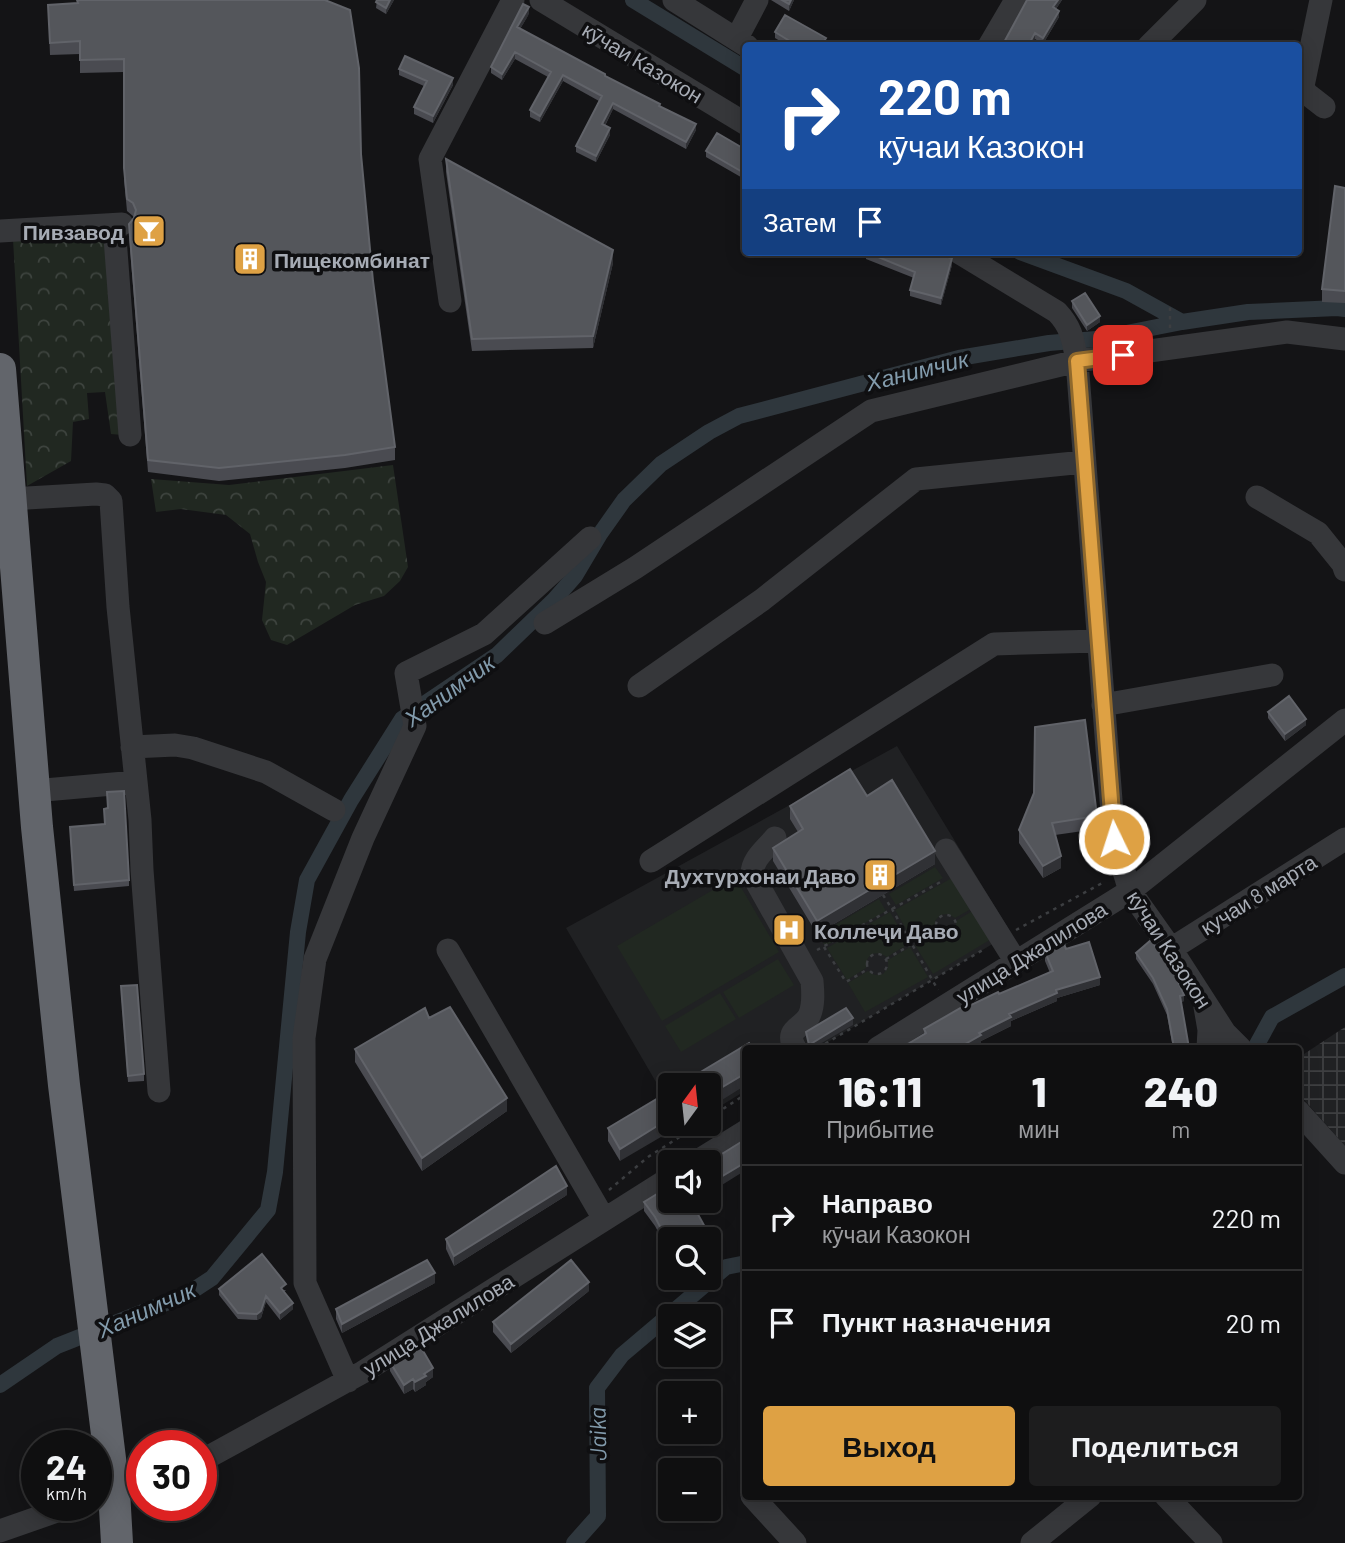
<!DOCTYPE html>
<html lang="ru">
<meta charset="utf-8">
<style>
:root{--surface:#0f0f10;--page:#1d1d1e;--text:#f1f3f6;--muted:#9b9c9f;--line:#2f2f30;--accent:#dea144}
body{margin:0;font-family:Barlow,sans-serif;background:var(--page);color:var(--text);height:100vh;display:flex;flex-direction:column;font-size:26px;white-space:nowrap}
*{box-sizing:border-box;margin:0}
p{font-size:23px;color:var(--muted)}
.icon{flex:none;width:38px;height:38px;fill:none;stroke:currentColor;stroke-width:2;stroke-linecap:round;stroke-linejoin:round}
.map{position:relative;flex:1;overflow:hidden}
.details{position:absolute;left:742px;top:1045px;width:560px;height:455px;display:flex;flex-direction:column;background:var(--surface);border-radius:7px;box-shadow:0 4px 18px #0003,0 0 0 2px var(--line)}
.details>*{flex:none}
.banner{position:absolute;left:742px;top:42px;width:560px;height:214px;border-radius:7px;box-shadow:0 4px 18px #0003,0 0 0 2px var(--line);background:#1a4fa0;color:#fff;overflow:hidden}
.needle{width:46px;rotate:15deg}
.buttons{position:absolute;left:658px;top:1073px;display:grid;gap:14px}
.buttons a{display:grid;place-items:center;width:63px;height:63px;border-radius:7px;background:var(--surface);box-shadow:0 4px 18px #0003,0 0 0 2px var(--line);font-size:35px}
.speed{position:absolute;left:21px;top:1430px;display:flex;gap:14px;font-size:35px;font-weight:700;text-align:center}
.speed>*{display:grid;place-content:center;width:91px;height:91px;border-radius:50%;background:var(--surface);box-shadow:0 4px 18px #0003,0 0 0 2px var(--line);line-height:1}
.speed small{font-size:18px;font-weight:400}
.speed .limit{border:10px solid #d22;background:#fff;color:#111}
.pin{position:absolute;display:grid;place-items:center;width:60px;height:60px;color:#fff;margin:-30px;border-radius:14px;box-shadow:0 4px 10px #0006}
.me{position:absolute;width:77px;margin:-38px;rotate:356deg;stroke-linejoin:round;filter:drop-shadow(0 0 5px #0008)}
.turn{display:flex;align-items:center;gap:24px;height:147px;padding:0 21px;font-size:32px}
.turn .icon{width:91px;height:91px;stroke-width:2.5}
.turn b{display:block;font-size:49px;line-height:60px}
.then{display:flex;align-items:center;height:66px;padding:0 21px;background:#0003;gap:14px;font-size:26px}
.eta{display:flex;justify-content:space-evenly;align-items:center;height:119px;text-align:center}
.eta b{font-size:42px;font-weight:800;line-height:49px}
.cta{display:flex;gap:14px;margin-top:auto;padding:14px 21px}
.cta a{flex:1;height:80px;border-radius:7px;background:var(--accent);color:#111;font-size:28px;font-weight:800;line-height:80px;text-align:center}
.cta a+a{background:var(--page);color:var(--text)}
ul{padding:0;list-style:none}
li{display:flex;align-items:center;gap:21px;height:105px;padding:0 21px;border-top:2px solid var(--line)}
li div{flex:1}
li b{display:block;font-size:26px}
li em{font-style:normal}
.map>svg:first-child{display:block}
.built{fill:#202123}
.industrial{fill:url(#industrial-grid)}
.grass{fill:#212821}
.forest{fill:url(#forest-crowns)}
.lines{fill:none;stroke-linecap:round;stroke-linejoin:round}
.canal{stroke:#2f373d;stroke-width:16}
.path{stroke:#3c3e41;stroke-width:2.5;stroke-dasharray:3.5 5;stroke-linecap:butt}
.minor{stroke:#36373a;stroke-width:23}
.highway{stroke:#62656b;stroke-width:32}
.wall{fill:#4a4b51}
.shaded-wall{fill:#303135}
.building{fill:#54565b;stroke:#616369;stroke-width:2}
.route-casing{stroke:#90692c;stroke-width:18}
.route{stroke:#dea144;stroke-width:12}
.labels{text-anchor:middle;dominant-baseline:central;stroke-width:7;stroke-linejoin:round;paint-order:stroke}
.street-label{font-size:21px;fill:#a7acb5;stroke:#0f0f11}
.poi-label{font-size:21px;font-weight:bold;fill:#a7acb5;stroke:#0f0f11;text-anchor:end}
.water-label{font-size:23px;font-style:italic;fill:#829bac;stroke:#0f0f11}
</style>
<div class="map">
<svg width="1345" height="1543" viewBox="0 0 1345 1543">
<defs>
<pattern id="industrial-grid" width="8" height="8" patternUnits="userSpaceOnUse" patternTransform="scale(1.75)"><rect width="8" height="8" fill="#202123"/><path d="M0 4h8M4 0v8" fill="none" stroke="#3e3f41"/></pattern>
<pattern id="forest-crowns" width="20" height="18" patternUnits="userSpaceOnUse" patternTransform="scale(1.75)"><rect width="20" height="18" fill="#212821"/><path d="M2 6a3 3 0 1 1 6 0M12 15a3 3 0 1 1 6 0" fill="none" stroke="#3e443f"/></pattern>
</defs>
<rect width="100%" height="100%" fill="#141416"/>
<path class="built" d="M 897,746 L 1011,933 L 818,1048 L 746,1048 L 745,1091 L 709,1113 L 709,1085 L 670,1085 L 670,1106 L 566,928 Z"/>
<path class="industrial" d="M 1345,1027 L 1345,1146 L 1299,1094 L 1298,1058 Z"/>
<path class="grass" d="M 935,867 L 943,878 L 896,905 L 889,894 Z
M 959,874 L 978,905 L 955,918 L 948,914 L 940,915 L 935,921 L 935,930 L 914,942 L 895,910 Z
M 735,877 L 779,952 L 662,1021 L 617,946 Z
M 879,899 L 886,911 L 825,946 L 818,935 Z
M 979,907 L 998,935 L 933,974 L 915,945 L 936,932 L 943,936 L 951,935 L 956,929 L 956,921 Z
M 890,912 L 908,944 L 887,957 C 876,949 865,954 866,968 L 847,980 L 827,948 Z
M 910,947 L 928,977 L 865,1012 L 848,983 L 868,971 L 875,975 L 883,974 L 888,968 L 888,960 Z
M 778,959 L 794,985 L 739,1018 L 723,992 Z
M 720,993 L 736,1019 L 681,1052 L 665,1026 Z"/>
<path class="forest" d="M 106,233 L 123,435 L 111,434 L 105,392 L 87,393 L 89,419 L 73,422 L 71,461 L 27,486 L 13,239 Z
M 393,465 L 408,567 L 400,581 L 384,596 L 355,605 L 287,645 L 271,640 L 262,620 L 266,582 L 258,562 L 250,534 L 226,515 L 181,509 L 156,512 L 151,479 L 229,485 Z"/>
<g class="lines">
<path class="canal" d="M 633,0 L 746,69
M 1020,252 L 1126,291 L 1182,322 L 1248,312 L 1337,308 L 1345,309
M 1255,1048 L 1272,1017 L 1345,976
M 0,1385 L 57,1346 L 186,1295 L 212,1278 L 268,1210 L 275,1172 L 298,932 L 307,880 L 351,800 L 402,719 L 497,655 L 554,600 L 575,576 L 600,534 L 624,500 L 661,464 L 709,432 L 739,416 L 959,358 L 1049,343 L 1096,339 L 1182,322
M 574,1543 L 598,1516 L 597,1388 L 622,1355 L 726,1267 L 746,1263"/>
<path class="path" d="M 1170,328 L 1170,306
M 883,895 L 892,909 L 944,880
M936 925a10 10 0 1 1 20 0a10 10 0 1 1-20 0Z
M 1016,930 L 1104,882
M 824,947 L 846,982 L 868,969
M 817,950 L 892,909 L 938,990
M867 964a10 10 0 1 1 20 0a10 10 0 1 1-20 0Z
M 886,959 L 937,930
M 818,1048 L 986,948
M 709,1118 L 746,1094
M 609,1190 L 648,1157 L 700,1124"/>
<path class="minor" d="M 541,0 L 746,124
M 674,0 L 747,46
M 1321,0 L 1303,86 L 1306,93 L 1324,107
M 737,38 L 757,0
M 989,46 L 1016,0
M 1149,46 L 1195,0
M 114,225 L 130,435
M 0,231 L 122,224
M 958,252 L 1057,312 C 1072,328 1073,340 1077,361 L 1114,839 L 1130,891 L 1171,949 L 1225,1033 L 1240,1048
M 450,301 L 430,159 L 513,0
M 1257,497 L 1318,533 L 1343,564 L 1345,570
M 10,499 L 96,494 L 105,495 L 111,501 L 118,607 L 140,820 L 142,870 L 159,1091
M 545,623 L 635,568 L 871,411 L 1077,361 L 1287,332 L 1345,339
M 639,686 L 762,600 L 916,479 L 1084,462
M 1103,705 L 1272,675
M 132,747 L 175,745 L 193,748 L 266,772 L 334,810
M 33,791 L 136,782
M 775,838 C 766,849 752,859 752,874 L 812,981 C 813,992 814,1006 809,1016 C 802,1029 784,1029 795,1048
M 946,850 L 1016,962
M 651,861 L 994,644 L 1098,641
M 1171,949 L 1345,839
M 448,950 L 604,1219
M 1205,1007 L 1209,1030 L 1208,1048
M 878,1048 L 1130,891 L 1345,720
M 1298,1111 L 1345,1163
M 696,1162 L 746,1131
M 348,1381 L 305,1283 L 304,1038 L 315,959 L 363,838 L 415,726 L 406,673 L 484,634 L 590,538
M 201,1461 L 363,1372 L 670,1178
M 752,1496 L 795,1543
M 1166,1496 L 1211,1543
M 96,1497 L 142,1481
M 0,1531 L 74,1505
M 1032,1543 L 1090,1496"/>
<path class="highway" d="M 0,369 L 37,827 L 64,1085 L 114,1491 L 117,1543"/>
</g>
<path class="wall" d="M 377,0 L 394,0 L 386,14 L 376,8 Z
M 771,0 L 794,0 L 789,11 Z
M 1027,0 L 1062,0 L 1056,9 L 1059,17 L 1043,44 L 1035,39 Z
M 48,5 L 361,154 L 373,281 L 395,447 L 395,460 L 345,468 L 219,481 L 148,472 L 129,236 L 129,224 L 134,218 L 133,216 L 127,211 L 124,180 L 124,72 L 80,73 L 80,54 L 50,55 Z
M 529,14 L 520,29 L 660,106 L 696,130 L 686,149 L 613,109 L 605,126 L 610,135 L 596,162 L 576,152 L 576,146 L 599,101 L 563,81 L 540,122 L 530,117 L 530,110 L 548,77 L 515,59 L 502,80 L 491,73 L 491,67 Z
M 775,32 L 826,45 L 788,46 L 775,38 Z
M 399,69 L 453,85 L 433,123 L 414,114 L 414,107 L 424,86 L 399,75 Z
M 746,150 L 746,180 L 706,157 L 706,151 Z
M 446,159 L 613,263 L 593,348 L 472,351 L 446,172 Z
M 1345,188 L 1345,303 L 1322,302 L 1322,289 Z
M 866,252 L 952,265 L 941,305 L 910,296 L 910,290 L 914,278 L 866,259 Z
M 1072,301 L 1100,322 L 1087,331 L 1072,308 Z
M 1268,712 L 1306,725 L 1285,741 L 1268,718 Z
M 1034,793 L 1097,816 L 1097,829 L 1055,835 L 1061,868 L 1043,878 L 1019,843 L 1019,830 Z
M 867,796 L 935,864 L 817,934 L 773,861 L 773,848 L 798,832 L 790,819 L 790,806 Z
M 70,833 L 129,880 L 129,886 L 74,891 Z
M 1066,949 L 1100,985 L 1057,998 L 1057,1001 L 1011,1021 L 1011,1026 L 981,1041 L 981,1044 L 972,1048 L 901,1048 L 924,1034 L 924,1029 L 965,1008 L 1050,973 L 1045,961 L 1045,952 Z
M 1136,953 L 1184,1001 L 1181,1002 L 1189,1048 L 1173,1048 L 1167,1015 L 1153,984 L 1136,959 Z
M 121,992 L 144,1074 L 144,1081 L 128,1082 Z
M 429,1018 L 507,1111 L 422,1171 L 355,1062 L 355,1049 Z
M 670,1091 L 620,1161 L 608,1141 L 608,1128 Z
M 670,1186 L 670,1200 L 696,1200 L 692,1203 L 710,1236 L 710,1244 L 709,1245 L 709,1239 L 670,1239 L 670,1254 L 655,1226 L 644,1211 L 644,1202 Z
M 567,1195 L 454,1266 L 446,1249 L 446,1239 Z
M 435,1283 L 342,1333 L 336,1319 L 336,1309 Z
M 219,1289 L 286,1290 L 284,1292 L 293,1309 L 280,1320 L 266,1302 L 261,1318 L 257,1320 L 238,1319 L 219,1295 Z
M 589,1291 L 511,1353 L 493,1332 L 493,1322 Z
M 390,1362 L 433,1377 L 426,1382 L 426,1385 L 415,1392 L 413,1389 L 404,1394 L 390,1371 Z"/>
<path class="shaded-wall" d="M 390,0 L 394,0 L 386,14 L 386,8 Z
M 791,0 L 794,0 L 789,11 L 789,4 Z
M 1058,0 L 1062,0 L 1053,13 L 1053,7 Z
M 529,7 L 529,14 L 517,34 L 517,27 Z
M 1059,11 L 1059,17 L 1043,44 L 1043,38 Z
M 1035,33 L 1035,39 L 1032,46 L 1028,46 Z
M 515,52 L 515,59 L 502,80 L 502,74 Z
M 563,75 L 563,81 L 540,122 L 540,116 Z
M 453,78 L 453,85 L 433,123 L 433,116 Z
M 613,103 L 613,109 L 602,131 L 602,124 Z
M 696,124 L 696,130 L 686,149 L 686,142 Z
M 610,128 L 610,135 L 596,162 L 596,156 Z
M 613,250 L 613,263 L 593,348 L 593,336 Z
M 952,258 L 952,265 L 941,305 L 941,298 Z
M 1100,316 L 1100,322 L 1087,331 L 1087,325 Z
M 1306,719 L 1306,725 L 1285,741 L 1285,734 Z
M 935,851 L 935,864 L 817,934 L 817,921 Z
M 1061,856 L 1061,868 L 1043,878 L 1043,866 Z
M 1100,977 L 1100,985 L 1057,998 L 1057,1001 L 1011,1021 L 1011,1026 L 981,1041 L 981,1044 L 972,1048 L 958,1048 L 1009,1014 L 1056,990 Z
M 1184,995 L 1184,1001 L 1180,1003 L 1180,996 Z
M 853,1018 L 853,1025 L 813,1048 L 809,1048 L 809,1045 Z
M 746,1073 L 746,1085 L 709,1108 L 709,1095 Z
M 507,1098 L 507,1111 L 422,1171 L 422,1158 Z
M 670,1118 L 670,1124 L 683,1124 L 620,1161 L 620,1149 Z
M 746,1162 L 746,1170 L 709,1193 L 709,1184 Z
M 567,1186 L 567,1195 L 454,1266 L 454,1256 Z
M 435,1273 L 435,1283 L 342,1333 L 342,1324 Z
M 589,1282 L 589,1291 L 511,1353 L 511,1344 Z
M 266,1296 L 266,1302 L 261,1318 L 257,1320 L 257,1314 Z
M 293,1303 L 293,1309 L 280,1320 L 280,1313 Z
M 433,1368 L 433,1377 L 426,1382 L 426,1385 L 415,1392 L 415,1382 L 424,1374 Z
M 413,1379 L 413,1389 L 404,1394 L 404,1385 Z"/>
<path class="building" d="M 77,0 L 325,0 L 350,10 L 359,68 L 361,154 L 373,281 L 395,447 L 345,455 L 219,468 L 148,460 L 129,224 L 134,218 L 136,210 L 133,203 L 127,199 L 124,168 L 124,59 L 80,60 L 80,41 L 50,43 L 48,5 L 78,3 Z
M 377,0 L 390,0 L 386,8 L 376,2 Z
M 782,0 L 791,0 L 789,4 Z
M 1027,0 L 1058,0 L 1053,7 L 1059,11 L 1043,38 L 1035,33 L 1028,46 L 1002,46 Z
M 523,4 L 529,7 L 517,27 L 605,74 L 605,76 L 660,104 L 659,106 L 696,124 L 686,142 L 613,103 L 602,124 L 610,128 L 596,156 L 576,146 L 602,96 L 563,75 L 540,116 L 530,110 L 551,72 L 515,52 L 502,74 L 491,67 Z
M 785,15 L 826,38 L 821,46 L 798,46 L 775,32 Z
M 405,56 L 453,78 L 433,116 L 414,107 L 427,81 L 399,69 Z
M 717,133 L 746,150 L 746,174 L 706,151 Z
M 446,159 L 613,250 L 593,336 L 472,339 Z
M 1335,186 L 1345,188 L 1345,291 L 1322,289 Z
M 866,252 L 928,252 L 952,258 L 941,298 L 910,290 L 915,272 Z
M 1085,293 L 1100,316 L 1087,325 L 1072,301 Z
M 1289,696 L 1306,719 L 1285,734 L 1268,712 Z
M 1085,720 L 1097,816 L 1052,823 L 1061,856 L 1043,866 L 1019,830 L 1034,793 L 1035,727 Z
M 850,769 L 867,796 L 892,780 L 935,851 L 817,921 L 773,848 L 803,829 L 790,806 Z
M 124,791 L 129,880 L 74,885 L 70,827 L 105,824 L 104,809 L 108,808 L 107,792 Z
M 1151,940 L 1175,974 L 1184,995 L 1180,996 L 1189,1048 L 1174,1048 L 1167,1009 L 1153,978 L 1136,953 Z
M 1063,941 L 1066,949 L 1089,942 L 1100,977 L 1056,990 L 1057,993 L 1009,1014 L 1011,1017 L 979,1033 L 981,1035 L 958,1048 L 901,1048 L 926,1033 L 924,1029 L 964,1006 L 965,1008 L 998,992 L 999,994 L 1053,971 L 1045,952 Z
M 137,985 L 144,1074 L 128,1076 L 121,986 Z
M 450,1007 L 507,1098 L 422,1158 L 355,1049 L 425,1008 L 429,1018 Z
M 846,1008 L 853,1018 L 809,1045 L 806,1032 Z
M 749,1043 L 752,1048 L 746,1048 L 746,1073 L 709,1095 L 709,1085 L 679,1085 Z
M 670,1091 L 670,1118 L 620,1149 L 608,1128 Z
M 746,1139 L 746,1162 L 709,1184 L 709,1162 Z
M 556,1166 L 567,1186 L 454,1256 L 446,1239 Z
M 670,1186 L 670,1200 L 690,1200 L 710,1236 L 704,1239 L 670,1239 L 670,1246 L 655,1217 L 644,1202 Z
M 262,1254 L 286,1284 L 281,1288 L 293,1303 L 280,1313 L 266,1296 L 261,1311 L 257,1314 L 238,1313 L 219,1289 Z
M 427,1260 L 435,1273 L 342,1324 L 336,1309 Z
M 571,1260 L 589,1282 L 511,1344 L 493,1322 Z
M 419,1344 L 433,1368 L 424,1374 L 426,1376 L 415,1382 L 413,1379 L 404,1385 L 390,1362 Z"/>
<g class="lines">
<defs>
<path id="route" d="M 1114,839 L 1077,361 L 1123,355"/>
</defs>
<use href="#route" class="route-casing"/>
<use href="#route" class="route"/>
</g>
<defs>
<symbol id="bar-square" viewBox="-11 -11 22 22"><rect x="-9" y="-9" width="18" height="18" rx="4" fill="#dea144" stroke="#0f0f11"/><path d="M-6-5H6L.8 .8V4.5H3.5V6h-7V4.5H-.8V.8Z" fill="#fff"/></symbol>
<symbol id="building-square" viewBox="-11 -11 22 22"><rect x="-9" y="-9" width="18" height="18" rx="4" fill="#dea144" stroke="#0f0f11"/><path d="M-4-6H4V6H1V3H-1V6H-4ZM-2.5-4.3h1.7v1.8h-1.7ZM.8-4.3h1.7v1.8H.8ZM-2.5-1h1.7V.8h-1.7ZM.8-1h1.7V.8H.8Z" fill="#fff"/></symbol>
<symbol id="hospital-square" viewBox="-11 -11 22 22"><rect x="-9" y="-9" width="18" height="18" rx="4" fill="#dea144" stroke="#0f0f11"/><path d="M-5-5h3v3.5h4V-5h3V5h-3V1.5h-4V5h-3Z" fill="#fff"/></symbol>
</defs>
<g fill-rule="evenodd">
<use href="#bar-square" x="130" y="212" width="38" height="38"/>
<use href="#building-square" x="231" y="240" width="38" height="38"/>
<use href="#building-square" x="861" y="856" width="38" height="38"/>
<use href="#hospital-square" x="770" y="911" width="38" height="38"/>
</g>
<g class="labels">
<g class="street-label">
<text transform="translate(643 62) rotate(31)">кӯчаи Казокон</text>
<text transform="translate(1258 894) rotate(-32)">кучаи 8 марта</text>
<text transform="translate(1170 949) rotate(57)">кӯчаи Казокон</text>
<text transform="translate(1031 952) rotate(-32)">улица Джалилова</text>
<text transform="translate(438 1324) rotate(-32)">улица Джалилова</text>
</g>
<g class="poi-label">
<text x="124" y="231">Пивзавод</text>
<text x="274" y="259" text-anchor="start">Пищекомбинат</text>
<text x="856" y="875">Духтурхонаи Даво</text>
<text x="814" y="930" text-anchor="start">Коллеҷи Даво</text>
</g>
<g class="water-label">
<text transform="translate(917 370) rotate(-14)">Ханимчик</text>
<text transform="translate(449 690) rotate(-36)">Ханимчик</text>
<text transform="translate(146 1309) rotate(-24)">Ханимчик</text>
<text transform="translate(597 1434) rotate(-91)">Jaika</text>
</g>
</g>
</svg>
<div class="buttons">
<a><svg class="needle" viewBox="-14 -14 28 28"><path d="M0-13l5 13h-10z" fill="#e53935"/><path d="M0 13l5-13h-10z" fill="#9b9c9f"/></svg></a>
<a><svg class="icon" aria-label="sound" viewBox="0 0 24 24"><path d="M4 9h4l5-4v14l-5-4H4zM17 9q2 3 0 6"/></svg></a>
<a><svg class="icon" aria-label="search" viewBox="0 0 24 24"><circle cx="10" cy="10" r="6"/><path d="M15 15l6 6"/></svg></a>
<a><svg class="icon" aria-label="layers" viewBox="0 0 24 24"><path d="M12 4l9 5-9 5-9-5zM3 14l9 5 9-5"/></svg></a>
<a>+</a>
<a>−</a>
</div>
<div class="speed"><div>24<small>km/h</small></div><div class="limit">30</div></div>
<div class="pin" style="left:1123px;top:355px;background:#d93025"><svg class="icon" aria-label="arrive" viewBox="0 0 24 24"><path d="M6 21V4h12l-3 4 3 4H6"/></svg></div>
<svg class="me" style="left:1114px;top:839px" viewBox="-20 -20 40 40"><circle r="17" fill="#dea144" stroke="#fff" stroke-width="3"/><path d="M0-11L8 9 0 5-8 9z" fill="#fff"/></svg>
<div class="banner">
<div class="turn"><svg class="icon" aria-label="right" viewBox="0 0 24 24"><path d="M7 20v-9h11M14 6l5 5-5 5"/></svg><div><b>220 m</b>кӯчаи Казокон</div></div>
<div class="then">Затем<svg class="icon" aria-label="arrive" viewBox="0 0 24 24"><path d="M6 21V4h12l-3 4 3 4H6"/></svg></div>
</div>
<section class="details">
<div class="eta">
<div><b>16:11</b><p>Прибытие</p></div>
<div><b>1</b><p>мин</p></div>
<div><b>240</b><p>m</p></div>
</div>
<ul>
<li><svg class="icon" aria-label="right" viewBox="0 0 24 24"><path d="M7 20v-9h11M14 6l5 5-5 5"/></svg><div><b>Направо</b><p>кӯчаи Казокон</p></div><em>220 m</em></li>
<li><svg class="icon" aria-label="arrive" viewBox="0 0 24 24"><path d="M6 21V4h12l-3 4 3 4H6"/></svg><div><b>Пункт назначения</b></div><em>20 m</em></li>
</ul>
<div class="cta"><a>Выход</a><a>Поделиться</a></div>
</section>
</div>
